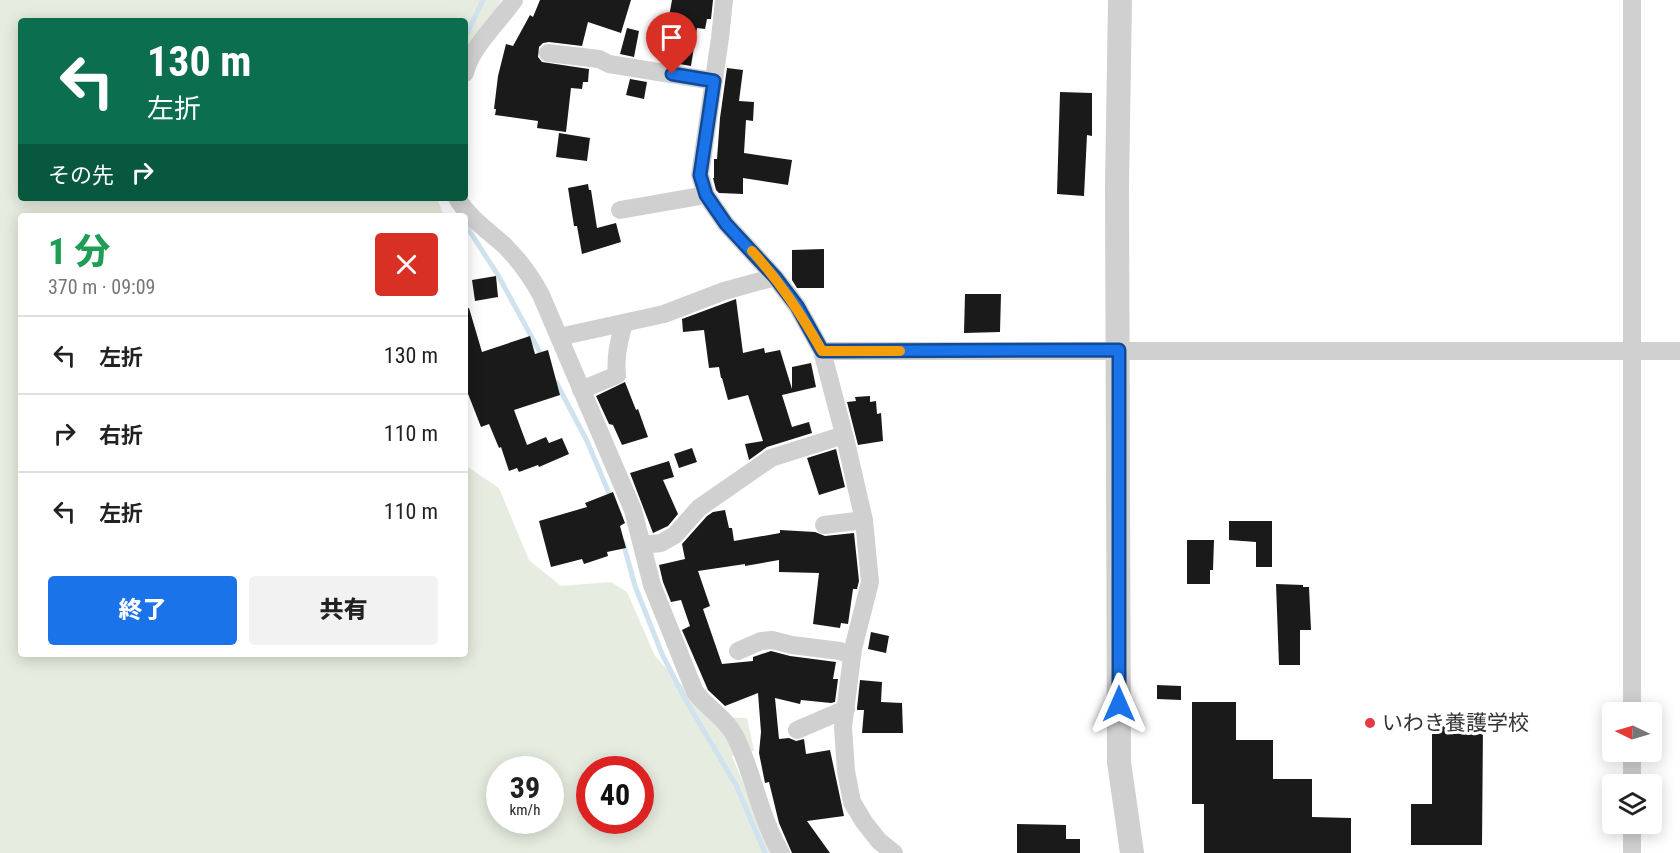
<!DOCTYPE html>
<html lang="ja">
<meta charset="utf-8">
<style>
:root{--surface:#fff;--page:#f2f2f2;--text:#222;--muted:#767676;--line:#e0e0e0;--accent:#1a73e8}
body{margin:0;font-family:"Roboto Condensed","Noto Sans JP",sans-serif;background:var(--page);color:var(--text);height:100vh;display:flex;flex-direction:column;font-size:22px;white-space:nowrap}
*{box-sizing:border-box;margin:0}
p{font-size:20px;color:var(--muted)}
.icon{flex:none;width:33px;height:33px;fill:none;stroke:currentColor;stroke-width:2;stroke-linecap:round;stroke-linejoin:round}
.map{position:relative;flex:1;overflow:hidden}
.panel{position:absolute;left:18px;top:213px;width:450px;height:444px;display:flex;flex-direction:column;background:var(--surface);border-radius:6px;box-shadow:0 3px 15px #0003}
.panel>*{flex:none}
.hud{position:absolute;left:18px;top:18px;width:450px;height:183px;border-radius:6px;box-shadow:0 3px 15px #0003;background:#0b6e4f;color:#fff;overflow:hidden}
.needle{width:39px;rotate:275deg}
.buttons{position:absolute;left:1602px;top:702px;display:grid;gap:12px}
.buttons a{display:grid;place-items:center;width:60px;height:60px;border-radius:6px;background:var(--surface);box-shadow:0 3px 15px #0003;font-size:30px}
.speed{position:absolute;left:486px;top:756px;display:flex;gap:12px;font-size:30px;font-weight:700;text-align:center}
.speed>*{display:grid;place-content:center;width:78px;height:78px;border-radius:50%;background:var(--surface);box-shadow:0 3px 15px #0003;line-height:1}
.speed small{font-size:15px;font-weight:400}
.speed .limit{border:9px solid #d22;background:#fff;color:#111}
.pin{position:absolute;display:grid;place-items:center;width:51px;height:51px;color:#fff;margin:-62px -26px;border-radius:50% 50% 50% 0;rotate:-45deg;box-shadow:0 0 6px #0007}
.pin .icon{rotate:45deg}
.me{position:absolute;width:66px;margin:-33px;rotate:0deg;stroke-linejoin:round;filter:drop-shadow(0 0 4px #0008)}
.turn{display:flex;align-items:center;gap:21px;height:126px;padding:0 30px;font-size:27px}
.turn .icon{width:78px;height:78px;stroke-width:2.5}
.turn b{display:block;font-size:42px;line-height:51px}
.then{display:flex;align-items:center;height:57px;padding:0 30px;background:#0003;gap:12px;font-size:22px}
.round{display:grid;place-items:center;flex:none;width:63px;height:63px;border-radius:6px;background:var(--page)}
.summary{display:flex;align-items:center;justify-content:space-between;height:102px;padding:0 30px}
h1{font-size:36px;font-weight:800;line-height:45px;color:#1e9e55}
.action{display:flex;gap:12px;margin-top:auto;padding:12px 30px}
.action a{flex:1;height:69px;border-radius:6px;background:var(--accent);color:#fff;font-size:24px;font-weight:800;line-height:69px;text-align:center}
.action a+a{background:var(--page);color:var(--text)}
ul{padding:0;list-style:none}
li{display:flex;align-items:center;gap:18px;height:78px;padding:0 30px;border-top:2px solid var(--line)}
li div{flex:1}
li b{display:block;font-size:22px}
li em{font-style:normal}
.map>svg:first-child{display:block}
.green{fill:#e6ecdf;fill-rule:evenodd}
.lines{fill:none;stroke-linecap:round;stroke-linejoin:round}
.stream{stroke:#cfe2ee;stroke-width:5}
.building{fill:#1a1a1a}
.minor{stroke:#d0d0d0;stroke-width:18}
.tertiary{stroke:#d0d0d0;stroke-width:24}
.route-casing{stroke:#114b97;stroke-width:15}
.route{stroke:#1a73e8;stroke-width:10}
.slow{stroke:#f59e0b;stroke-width:10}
.poi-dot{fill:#e63946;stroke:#fff;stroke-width:2}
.labels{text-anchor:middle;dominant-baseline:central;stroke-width:6;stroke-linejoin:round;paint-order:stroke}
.poi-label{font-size:21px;fill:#333;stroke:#fff;text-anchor:start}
</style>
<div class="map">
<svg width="1680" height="853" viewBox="0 0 1680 853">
<rect width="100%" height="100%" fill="#fff"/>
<path class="green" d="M 0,0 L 501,0 L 465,79 L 465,21 L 21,21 L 21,198 L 437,198 L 444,216 L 21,216 L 21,654 L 465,654 L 465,465 L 499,488 L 529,560 L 561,586 L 611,582 L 627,592 L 655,656 L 711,717 L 747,718 L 754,751 L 732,756 L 754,809 L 786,853 L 0,853 ZM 500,770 L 550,770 L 550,820 L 500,820 ZM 590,770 L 640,770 L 640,820 L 590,820 Z"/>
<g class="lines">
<path class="stream" d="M 465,38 L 483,0
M 465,224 L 498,275 L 543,358
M 556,382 L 587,441 L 611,498
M 623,542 L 635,586 L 662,654 L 685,699 L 736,785 L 765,853"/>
</g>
<path class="building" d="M 540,0 L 631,0 L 621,33 L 588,22 L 582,46 L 549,42 L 543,43 L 539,47 L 538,57 L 542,62 L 589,69 L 588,82 L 583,82 L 582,89 L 571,88 L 566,132 L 537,128 L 538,121 L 495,115 L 496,109 L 494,109 L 498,76 L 506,44 L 513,46 L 530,15 L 533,17 Z
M 672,0 L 713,0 L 711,19 L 707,19 L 705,29 L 697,28 L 691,66 L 661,61 Z
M 627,28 L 639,31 L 634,57 L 620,54 Z
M 727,68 L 743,70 L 739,101 L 754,102 L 753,121 L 746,120 L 744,153 L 792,160 L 788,185 L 743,178 L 743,194 L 719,193 L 716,190 L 713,178 L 714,178 L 714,159 L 717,159 L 720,118 Z
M 630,79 L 647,82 L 644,99 L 626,95 Z
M 1060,92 L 1092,93 L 1092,136 L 1087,135 L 1084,196 L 1057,194 Z
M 559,133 L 590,138 L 587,161 L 556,157 Z
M 588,184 L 589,190 L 591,190 L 597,228 L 616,223 L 621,242 L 582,254 L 577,226 L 574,226 L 568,188 Z
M 824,249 L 824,288 L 797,288 L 792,280 L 792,250 Z
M 496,276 L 498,297 L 475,301 L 472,280 Z
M 965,294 L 1001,294 L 1000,332 L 964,333 Z
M 736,299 L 743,353 L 764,348 L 765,353 L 780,350 L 792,389 L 792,367 L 811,363 L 816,387 L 782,395 L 792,427 L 809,422 L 812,433 L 767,447 L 749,460 L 745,444 L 763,441 L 748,395 L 728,400 L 722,378 L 721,378 L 719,367 L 709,368 L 704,330 L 683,332 L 682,319 Z
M 469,308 L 482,352 L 530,336 L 535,354 L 548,350 L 560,395 L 514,410 L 527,445 L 546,437 L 549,443 L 562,438 L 569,454 L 539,467 L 538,465 L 519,472 L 517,468 L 509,471 L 501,447 L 499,448 L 489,424 L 481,427 L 465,386 L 465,309 Z
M 625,382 L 636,410 L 638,409 L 648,437 L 622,445 L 613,425 L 609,424 L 596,396 Z
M 870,396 L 870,402 L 876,401 L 877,414 L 881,413 L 883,441 L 858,445 L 847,402 L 856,401 L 855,397 Z
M 692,448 L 697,462 L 679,468 L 674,454 Z
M 836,449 L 845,487 L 819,495 L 807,458 Z
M 669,461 L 674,477 L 663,480 L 678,514 L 668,526 L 653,533 L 630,473 Z
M 613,492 L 625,523 L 620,526 L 626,548 L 607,552 L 608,556 L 584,564 L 582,559 L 551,567 L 539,521 L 587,507 L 585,503 Z
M 725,510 L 729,528 L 732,528 L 734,541 L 780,533 L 780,530 L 815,532 L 825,536 L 854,533 L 859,581 L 857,589 L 853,589 L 848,624 L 841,623 L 840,628 L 813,624 L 819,573 L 779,572 L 779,560 L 745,566 L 745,564 L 698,571 L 710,606 L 703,609 L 722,664 L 753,661 L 753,657 L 771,651 L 790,656 L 836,662 L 833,679 L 838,679 L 835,702 L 831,703 L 801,700 L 800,704 L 775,698 L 779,739 L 789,738 L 796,741 L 804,739 L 806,754 L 830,750 L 844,816 L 807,821 L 830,853 L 792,853 L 779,823 L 769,782 L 765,783 L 759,753 L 761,732 L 758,693 L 725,706 L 708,690 L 682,630 L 690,626 L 681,600 L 671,602 L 663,582 L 659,565 L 685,559 L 682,544 L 707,516 L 713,512 Z
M 1229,521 L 1272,521 L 1272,567 L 1256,567 L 1256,542 L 1229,540 Z
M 1187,540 L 1214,540 L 1213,570 L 1210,570 L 1210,584 L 1187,584 Z
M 1276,584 L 1303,585 L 1303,587 L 1309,587 L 1311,630 L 1300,630 L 1300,665 L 1279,665 Z
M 871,632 L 889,636 L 886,653 L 868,649 Z
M 860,680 L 882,682 L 881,702 L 902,703 L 903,733 L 862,733 L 864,710 L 857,710 L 857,708 Z
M 1157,685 L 1181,686 L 1181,700 L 1157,699 Z
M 1192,702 L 1236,702 L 1236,740 L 1273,740 L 1273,779 L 1312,779 L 1312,817 L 1351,818 L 1351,853 L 1204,853 L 1204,804 L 1192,804 Z
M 1432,726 L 1483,726 L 1482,845 L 1411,845 L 1411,804 L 1432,804 Z
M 1017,824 L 1066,825 L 1066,839 L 1080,839 L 1080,853 L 1017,853 Z"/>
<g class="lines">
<path class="minor" d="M 724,0 L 720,38 L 700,175 L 706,195 L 726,224 L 775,277 L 797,306 L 822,351 L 845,438 L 864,520 L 870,582 L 853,649 L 843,727 L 846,771 L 852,802 L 864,822 L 879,841 L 894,853
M 548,53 L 599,59 L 609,64 L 714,81
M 465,73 C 471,47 498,23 514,0
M 457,198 C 469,218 487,230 504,245 C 519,260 531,276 541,295 L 633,510 L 652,585 L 695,692 C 707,708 726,718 735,736 C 754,774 759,816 781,853
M 620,210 L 706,195
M 559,337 L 664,314 L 724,291 L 775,277
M 822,351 L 1680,351
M 581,390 L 617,375 C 615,356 619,341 624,323
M 824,525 L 864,520
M 642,545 L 661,543 L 675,535 L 699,508 L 771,458 L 844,435
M 738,651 L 761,641 L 772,640 L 792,645 L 840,651 L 852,656
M 1632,712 L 1632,0
M 797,730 L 846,709
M 1632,784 L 1632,752
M 1632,853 L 1632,824"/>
<path class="tertiary" d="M 1120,0 L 1117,185 L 1119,762 L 1132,853"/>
</g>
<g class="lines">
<defs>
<path id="route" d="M 672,74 L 714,81 L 700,175 L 706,195 L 726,224 L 775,277 L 797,306 L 822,351 L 1119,350 L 1119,704"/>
</defs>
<use href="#route" class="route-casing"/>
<use href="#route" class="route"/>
<path class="slow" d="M 752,251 C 781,283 801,314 822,351 L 900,351"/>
</g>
<circle class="poi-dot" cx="1370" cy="723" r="6"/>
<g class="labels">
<g class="poi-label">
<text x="1382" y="723">いわき養護学校</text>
</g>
</g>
</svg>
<div class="buttons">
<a><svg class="needle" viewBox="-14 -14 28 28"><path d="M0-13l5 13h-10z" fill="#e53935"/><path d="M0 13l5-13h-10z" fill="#767676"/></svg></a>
<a><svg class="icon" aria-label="layers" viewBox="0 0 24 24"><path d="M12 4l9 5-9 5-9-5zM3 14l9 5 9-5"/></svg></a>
</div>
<div class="speed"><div>39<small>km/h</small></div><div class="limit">40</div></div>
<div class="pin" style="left:672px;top:74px;background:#d93025"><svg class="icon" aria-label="arrive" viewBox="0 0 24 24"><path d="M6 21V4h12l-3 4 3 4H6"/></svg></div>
<svg class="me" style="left:1119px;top:704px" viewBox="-20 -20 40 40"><path d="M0-17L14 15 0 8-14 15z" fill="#1a73e8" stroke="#fff" stroke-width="4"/></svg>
<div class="hud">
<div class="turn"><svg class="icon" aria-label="left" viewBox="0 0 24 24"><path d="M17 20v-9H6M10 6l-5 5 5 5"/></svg><div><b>130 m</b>左折</div></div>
<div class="then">その先<svg class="icon" aria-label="right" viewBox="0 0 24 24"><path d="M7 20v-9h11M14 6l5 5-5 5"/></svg></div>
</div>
<section class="panel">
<div class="summary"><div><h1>1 分</h1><p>370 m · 09:09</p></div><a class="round" style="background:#d93025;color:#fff"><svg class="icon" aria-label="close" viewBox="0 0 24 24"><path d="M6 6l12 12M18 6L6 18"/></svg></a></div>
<ul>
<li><svg class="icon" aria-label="left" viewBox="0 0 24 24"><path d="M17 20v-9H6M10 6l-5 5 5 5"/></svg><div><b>左折</b></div><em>130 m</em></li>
<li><svg class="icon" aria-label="right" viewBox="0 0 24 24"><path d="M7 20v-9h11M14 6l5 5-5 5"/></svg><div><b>右折</b></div><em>110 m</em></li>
<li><svg class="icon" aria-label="left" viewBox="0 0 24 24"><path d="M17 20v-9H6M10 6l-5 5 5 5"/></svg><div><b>左折</b></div><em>110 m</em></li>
</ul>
<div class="action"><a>終了</a><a>共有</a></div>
</section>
</div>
